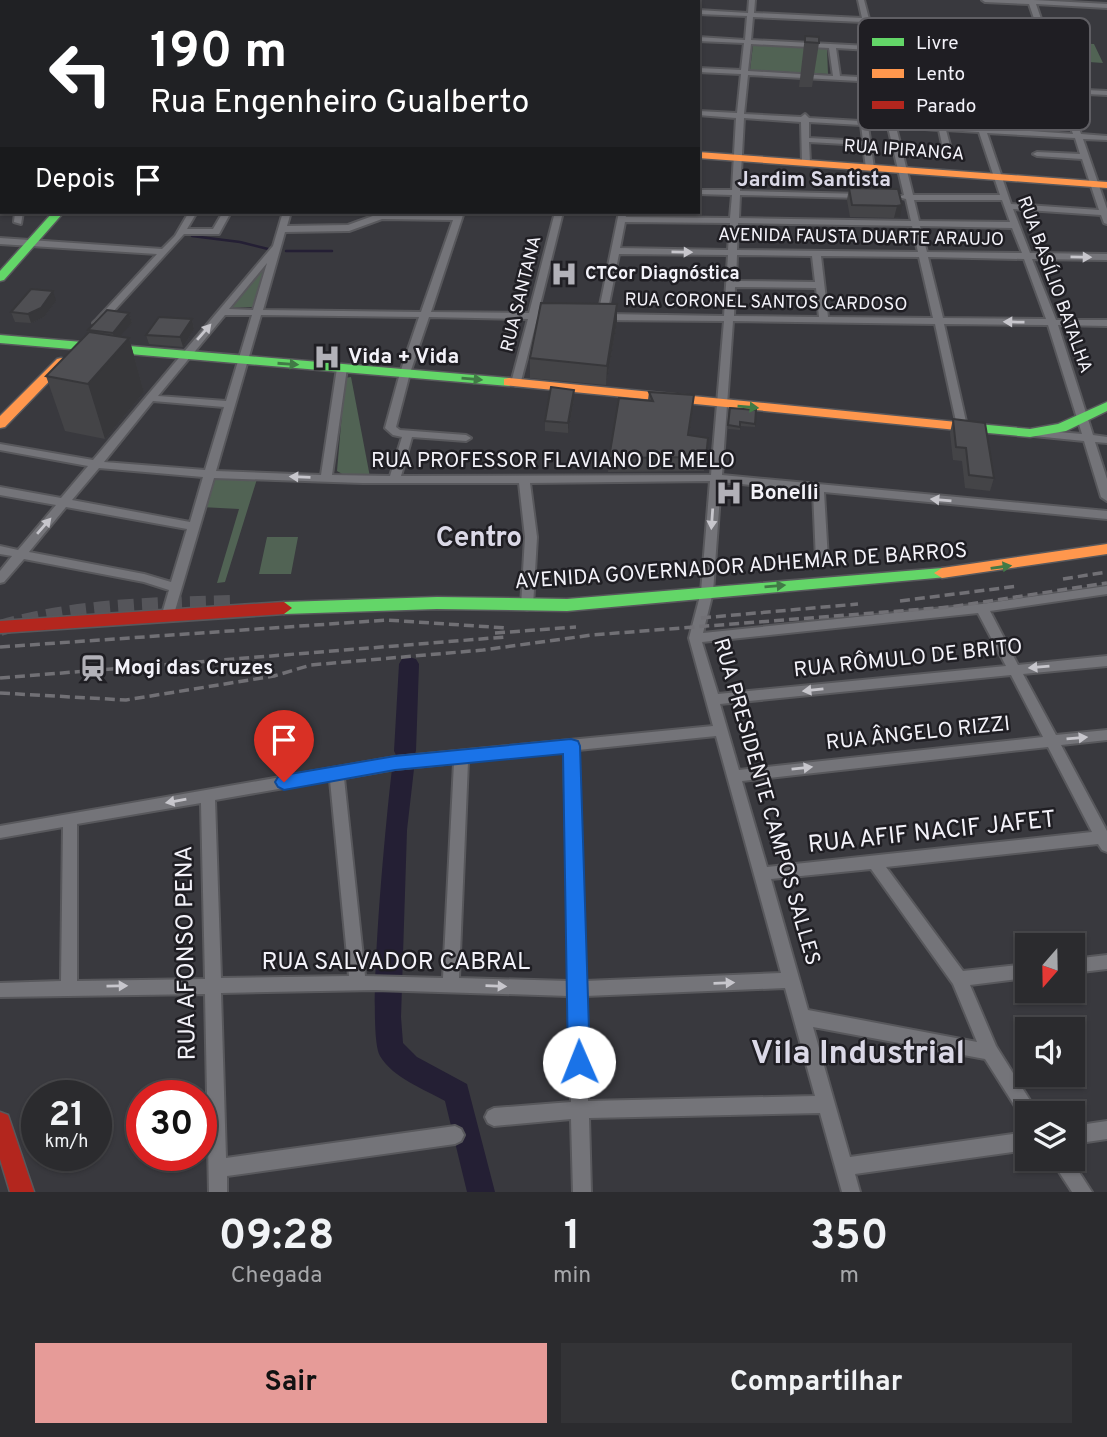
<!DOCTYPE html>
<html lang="pt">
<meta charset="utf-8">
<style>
:root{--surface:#2b2b2e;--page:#333336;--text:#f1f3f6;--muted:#a6a7aa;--line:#47474a;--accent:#e69b98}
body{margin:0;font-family:Overpass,sans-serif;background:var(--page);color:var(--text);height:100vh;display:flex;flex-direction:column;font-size:26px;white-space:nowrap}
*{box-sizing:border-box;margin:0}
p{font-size:23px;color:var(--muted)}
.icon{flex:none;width:38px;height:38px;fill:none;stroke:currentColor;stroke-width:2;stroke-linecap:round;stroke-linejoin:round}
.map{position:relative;height:1192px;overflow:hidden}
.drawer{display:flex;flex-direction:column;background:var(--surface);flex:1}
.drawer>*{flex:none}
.hud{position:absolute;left:0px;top:0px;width:700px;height:214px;box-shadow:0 2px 5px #0004,0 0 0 2px var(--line);background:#202124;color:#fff;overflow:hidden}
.needle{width:46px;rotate:200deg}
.buttons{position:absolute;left:1015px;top:933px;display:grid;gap:14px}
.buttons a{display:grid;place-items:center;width:70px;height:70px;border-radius:0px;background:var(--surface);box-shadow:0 2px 5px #0004,0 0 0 2px var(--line);font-size:35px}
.speed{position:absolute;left:21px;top:1080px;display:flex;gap:14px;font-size:35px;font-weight:700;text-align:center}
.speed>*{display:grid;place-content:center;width:91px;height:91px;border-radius:50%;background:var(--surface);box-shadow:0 2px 5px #0004,0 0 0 2px var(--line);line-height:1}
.speed small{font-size:18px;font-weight:400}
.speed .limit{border:10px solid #d22;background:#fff;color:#111}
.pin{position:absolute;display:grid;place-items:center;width:60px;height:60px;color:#fff;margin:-72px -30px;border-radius:50% 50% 50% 0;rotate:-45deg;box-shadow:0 0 7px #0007}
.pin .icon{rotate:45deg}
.me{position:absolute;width:77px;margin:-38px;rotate:359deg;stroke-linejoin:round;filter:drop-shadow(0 0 5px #0008)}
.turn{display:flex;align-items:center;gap:24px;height:147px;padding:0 35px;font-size:32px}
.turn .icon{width:91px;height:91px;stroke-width:2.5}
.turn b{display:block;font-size:49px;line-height:60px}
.then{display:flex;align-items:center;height:66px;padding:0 35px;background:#0003;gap:14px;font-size:26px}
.eta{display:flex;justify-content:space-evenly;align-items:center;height:119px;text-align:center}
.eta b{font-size:42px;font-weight:700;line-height:49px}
.action{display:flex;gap:14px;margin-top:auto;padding:14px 35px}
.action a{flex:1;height:80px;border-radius:0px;background:var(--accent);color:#111;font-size:28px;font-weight:700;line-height:80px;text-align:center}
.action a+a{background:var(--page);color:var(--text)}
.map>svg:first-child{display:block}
.green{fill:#516354}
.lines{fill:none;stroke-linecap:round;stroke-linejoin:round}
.stream-far1{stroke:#241f34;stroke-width:2}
.stream{stroke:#241f34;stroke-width:2.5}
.river{fill:#241f34;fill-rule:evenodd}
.secondary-tunnel{stroke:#55555a;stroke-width:16;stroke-dasharray:16 8;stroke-linecap:butt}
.street-casing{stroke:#58585c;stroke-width:4}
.fast-casing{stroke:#58585c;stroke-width:3}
.slow-casing{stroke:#58585c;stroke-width:3}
.jam-casing{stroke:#58585c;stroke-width:3}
.street{fill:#747479;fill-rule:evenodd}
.fast{fill:#63d668;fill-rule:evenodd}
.slow{fill:#ff974d;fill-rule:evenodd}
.jam{fill:#b3261e;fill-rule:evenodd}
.rail{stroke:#717075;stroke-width:3.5;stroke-dasharray:10 5;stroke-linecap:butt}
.wall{fill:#444447}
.shaded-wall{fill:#37373a}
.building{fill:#4f4f53;stroke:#37373a;stroke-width:2}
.oneway{fill:#c7c6cc}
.oneway2{fill:#417a46}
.route{fill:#1a73e8;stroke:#114b97;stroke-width:2}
.labels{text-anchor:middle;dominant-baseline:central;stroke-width:5;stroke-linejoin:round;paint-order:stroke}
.far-street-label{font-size:18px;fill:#f3f2f9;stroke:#1f1e23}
.far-poi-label{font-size:18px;font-weight:bold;fill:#f3f2f9;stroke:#1f1e23;text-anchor:start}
.far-quarter-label{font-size:21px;font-weight:bold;fill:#dbd9e7;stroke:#1f1e23}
.poi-label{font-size:21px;font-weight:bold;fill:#f3f2f9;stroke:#1f1e23;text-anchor:start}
.street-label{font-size:21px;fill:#f3f2f9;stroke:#1f1e23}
.near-street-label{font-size:24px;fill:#f3f2f9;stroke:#1f1e23}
.district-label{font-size:28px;font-weight:bold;fill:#dbd9e7;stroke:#1f1e23}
.near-district-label{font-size:33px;font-weight:bold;fill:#dbd9e7;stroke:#1f1e23}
.key{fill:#1f1e23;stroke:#5f5e63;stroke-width:2}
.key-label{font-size:19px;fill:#f3f2f9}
</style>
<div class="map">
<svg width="1107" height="1192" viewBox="0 0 1107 1192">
<rect width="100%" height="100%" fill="#39393e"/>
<path class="green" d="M 1051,42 L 1094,44 L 1103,63 L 1061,60 Z
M 753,45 L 827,49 L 828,74 L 750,70 Z
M 269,258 L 253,307 L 227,308 Z
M 351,377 L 370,477 L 348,477 L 337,471 L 345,378 Z
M 211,477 L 257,479 L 225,582 L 217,583 L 239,509 L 201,507 Z
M 267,537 L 298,537 L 291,574 L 259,574 Z"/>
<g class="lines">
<path class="stream-far1" d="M 388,2 L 390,0"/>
<path class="stream" d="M 192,236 L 240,242 L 268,249
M 286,251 L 332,251"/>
<path class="river" d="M 409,657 L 416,659 L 419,664 L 416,751 L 413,757 L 405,760 L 397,757 L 394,751 L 399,664 L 402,659 Z
M 403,760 L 411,763 L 414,769 L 407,830 L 401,1017 L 403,1043 L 417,1057 L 467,1084 L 495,1192 L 467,1192 L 445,1101 C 424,1089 393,1078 380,1056 C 365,1032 387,810 392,769 L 395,763 Z"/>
<path class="secondary-tunnel" d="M 0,628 C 77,606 155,605 234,603"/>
<defs>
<path id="street" d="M 71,0 L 91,0 L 88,2 L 67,2 Z
M 136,0 L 143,0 L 145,2 L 137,2 Z
M 221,0 L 228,0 L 220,2 Z
M 465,0 L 472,0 L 464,2 Z
M 560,0 L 567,0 L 559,2 Z
M 749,0 L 755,0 L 754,13 L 862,18 L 858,0 L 864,0 L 869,19 L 1037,27 L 1029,4 L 985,2 L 982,0 L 1034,0 L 1107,4 L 1107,8 L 1036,4 L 1065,89 L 1107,91 L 1107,95 L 1066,93 L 1081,134 L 1107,136 L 1107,140 L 1083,139 L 1107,209 L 1107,224 L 1104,223 L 1101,215 L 1013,209 L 1030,253 L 1107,254 L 1107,260 L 1032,259 L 1056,320 L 1107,320 L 1107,326 L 1058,325 L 1093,435 L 1107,437 L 1107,443 L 1095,442 L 1107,479 L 1107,501 L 1101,497 L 1084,441 L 1034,436 L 1029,433 L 1034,430 L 1082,434 L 1048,325 L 944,324 L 967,426 L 962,429 L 957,426 L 935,324 L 733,321 L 722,475 L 1107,511 L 1107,519 L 824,492 L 828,560 L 822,564 L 816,560 L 813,491 L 721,482 L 713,592 L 703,633 L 982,604 L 1107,586 L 1107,594 L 990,611 L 1018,665 L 1107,656 L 1107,666 L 1023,674 L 1056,735 L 1107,730 L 1107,740 L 1061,745 L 1107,831 L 1107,852 L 1102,850 L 1098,844 L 886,867 L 963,971 L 1027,964 L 1027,978 L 970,985 L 996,1046 L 1038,1113 L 1027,1113 L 1027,1121 L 1023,1119 L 985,1059 L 813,1027 L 850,1157 L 1027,1132 L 1027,1150 L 855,1174 L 860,1192 L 842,1192 L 820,1113 L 589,1118 L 591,1192 L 573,1192 L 571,1119 L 494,1126 L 488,1123 L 485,1117 L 488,1111 L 494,1108 L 571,1102 L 569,996 L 375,990 L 221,993 L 226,1158 L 455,1126 L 461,1129 L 464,1135 L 461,1141 L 455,1144 L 227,1176 L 227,1192 L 209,1192 L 205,994 L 0,997 L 0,983 L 61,981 L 63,827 L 0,838 L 0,826 L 395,757 L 713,726 L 689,638 L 701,592 L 710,481 L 530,483 L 537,537 L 533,606 L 527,610 L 521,606 L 525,537 L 519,483 L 362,483 L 214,478 L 174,614 L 168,618 L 162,614 L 169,590 L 144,582 L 24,559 L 4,582 L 0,583 L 0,571 L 12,556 L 0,554 L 0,546 L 18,550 L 56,505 L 0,495 L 0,487 L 61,498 L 88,466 L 0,450 L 0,444 L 93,460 L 273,246 L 283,212 L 291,212 L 287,226 L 348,225 L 381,213 L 455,215 L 456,212 L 464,212 L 431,312 L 529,313 L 555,212 L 563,212 L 538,313 L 554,313 L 559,316 L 554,319 L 537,319 L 520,385 L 516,386 L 511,383 L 528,319 L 429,317 L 410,373 L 396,427 L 400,430 L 466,435 L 471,438 L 466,441 L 412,437 L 401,476 L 711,475 L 724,321 L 600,320 L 595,317 L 598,315 L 619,212 L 625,212 L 626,217 L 730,218 L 732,195 L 698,194 L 698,190 L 732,190 L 736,118 L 698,115 L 698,111 L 737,113 L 741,74 L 698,72 L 698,68 L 741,70 L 744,43 L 698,41 L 698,37 L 745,40 L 747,16 L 698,14 L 698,10 L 748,13 ZM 753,17 L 863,22 L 869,46 L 751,40 ZM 870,22 L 1038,31 L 1047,56 L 876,47 ZM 751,44 L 829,48 L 833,76 L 748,71 ZM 836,48 L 870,50 L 876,78 L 840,76 ZM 877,51 L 975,56 L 982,84 L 884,78 ZM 982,56 L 1048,60 L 1058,88 L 989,84 ZM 748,75 L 877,82 L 880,101 L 887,122 L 868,121 L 864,118 L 860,121 L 809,118 L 805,114 L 801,117 L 744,114 ZM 885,83 L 965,87 L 970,102 L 889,99 ZM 973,88 L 1059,92 L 1073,134 L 986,128 ZM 890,103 L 971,106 L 978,128 L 895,123 ZM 744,118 L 801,122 L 802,163 L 806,165 L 810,163 L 809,142 L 863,145 L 866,168 L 870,170 L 874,168 L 868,126 L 888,127 L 904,195 L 898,197 L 906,199 L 911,221 L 739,218 L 740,195 L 862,198 L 866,196 L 862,194 L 740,191 ZM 809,122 L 861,125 L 863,141 L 809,138 ZM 896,127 L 939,130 L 943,149 L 947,151 L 951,149 L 946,130 L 979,132 L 1000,195 L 913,195 ZM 987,133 L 1075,138 L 1080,154 L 1037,152 L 1033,154 L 1037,156 L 1082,159 L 1099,210 L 1011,204 ZM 914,200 L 1002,200 L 1010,222 L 919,221 ZM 382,219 L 453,220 L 421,312 L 263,310 L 285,232 L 349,231 ZM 625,222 L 730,223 L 728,250 L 620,248 ZM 738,223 L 912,226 L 918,252 L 737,250 ZM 920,226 L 1012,228 L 1022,253 L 927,252 ZM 619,254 L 728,255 L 724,316 L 607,314 ZM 737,255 L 812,256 L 815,282 L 736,281 ZM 821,256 L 919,257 L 933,318 L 828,317 ZM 928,257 L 1024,259 L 1046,319 L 943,318 ZM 267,263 L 253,310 L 229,309 ZM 735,287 L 816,288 L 819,317 L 734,316 ZM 225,315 L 252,315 L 226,401 L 158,396 ZM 261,315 L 419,317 L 400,373 L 385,428 L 393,435 L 402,437 L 390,476 L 332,475 L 347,368 L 342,365 L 337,368 L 321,475 L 216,471 ZM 153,401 L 224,407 L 205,470 L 104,462 ZM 99,468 L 203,477 L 190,522 L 72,500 ZM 66,507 L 187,529 L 171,582 L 144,574 L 29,552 ZM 978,613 L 1006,666 L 718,694 L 702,642 ZM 1011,675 L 1043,737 L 739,770 L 720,704 ZM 716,736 L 781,973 L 585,981 L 578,750 ZM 1048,747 L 1092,832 L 767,867 L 742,781 ZM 564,751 L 569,981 L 459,978 L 468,761 ZM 454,763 L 443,978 L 365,976 L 344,778 L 395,769 ZM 330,780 L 349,976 L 221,978 L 215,800 ZM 201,803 L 205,979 L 77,981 L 77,824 ZM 871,869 L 953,984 L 977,1042 L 808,1010 L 771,879 ZM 785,988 L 815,1096 L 588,1101 L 585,996 Z
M 0,6 L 2,6 L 2,10 L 0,10 Z
M 0,37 L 2,37 L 2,41 L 0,41 Z
M 0,79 L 2,79 L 2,84 L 0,84 Z
M 0,176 L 2,176 L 2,180 L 0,180 Z
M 15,212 L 23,212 L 21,224 L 14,222 Z
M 189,212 L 197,212 L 187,229 L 213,229 L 223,212 L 231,212 L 219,234 L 184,234 L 101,325 L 98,326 L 93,323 L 95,321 L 157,254 L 0,244 L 0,238 L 162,249 L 175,236 Z
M 1107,955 L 1107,969 L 1073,973 L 1073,959 Z
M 1107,1121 L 1107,1139 L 1073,1144 L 1073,1126 Z
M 1050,1158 L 1070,1158 L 1092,1192 L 1072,1192 Z"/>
<path id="fast" d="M 663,0 L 674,0 L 661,2 Z
M 53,212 L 64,212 L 4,280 L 0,281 L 0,271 Z
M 0,335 L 509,378 L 515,382 L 509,386 L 0,343 Z
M 1107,402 L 1107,411 L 1066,431 L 1030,437 L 967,431 L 960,427 L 967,423 L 1030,429 L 1058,424 Z
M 942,568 L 947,569 L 950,573 L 947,577 L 567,611 L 437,609 L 284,614 L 276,608 L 284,602 L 437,597 L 567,599 Z"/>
<path id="slow" d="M 300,0 L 309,0 L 299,2 Z
M 698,152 L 1107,182 L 1107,188 L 698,158 Z
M 61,358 L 65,359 L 65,365 L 5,427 L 0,428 L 0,416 L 57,359 Z
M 509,378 L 967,423 L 974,427 L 967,431 L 504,385 L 504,379 Z
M 1107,544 L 1107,554 L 942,578 L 934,573 L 942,568 Z"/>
<path id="jam" d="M 0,199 L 2,199 L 2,205 L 0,205 Z
M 284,602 L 292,608 L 284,614 L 0,633 L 0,621 Z
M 0,1112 L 8,1115 L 34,1192 L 10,1192 L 0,1159 Z"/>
</defs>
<use href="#street" class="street-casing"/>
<use href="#fast" class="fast-casing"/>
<use href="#slow" class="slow-casing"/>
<use href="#jam" class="jam-casing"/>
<use href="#street" class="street"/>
<use href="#fast" class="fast"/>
<use href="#slow" class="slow"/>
<use href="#jam" class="jam"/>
<path class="rail" d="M 1063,579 L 1107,572
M 900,601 L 1018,586
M 701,618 L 858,604
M 495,633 L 576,627
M 0,647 L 387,620 L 506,628
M 0,678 L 505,637
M 0,693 L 126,700 L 274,676 L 311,665 L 483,650 L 592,635 L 950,607 L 1107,583"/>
</g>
<path class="wall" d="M 805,36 L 819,43 L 812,87 L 799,87 Z
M 986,99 L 1000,112 L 997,123 L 987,123 L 983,110 Z
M 849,188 L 898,189 L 900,217 L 894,218 L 850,217 L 847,200 Z
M 56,301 L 44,317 L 31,323 L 15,322 L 11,312 Z
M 129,313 L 132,323 L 120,336 L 129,338 L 144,392 L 105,439 L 65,431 L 46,376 L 88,332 L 88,330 Z
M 192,319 L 194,329 L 183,347 L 149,344 L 146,335 Z
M 617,322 L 606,385 L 530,378 L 530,358 Z
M 574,390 L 574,399 L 568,433 L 545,431 L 545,421 Z
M 649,392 L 694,395 L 689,436 L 708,438 L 704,471 L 608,472 L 609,458 L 648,400 Z
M 730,408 L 755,424 L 755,427 L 740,426 L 740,430 L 728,429 Z
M 953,419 L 994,478 L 990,491 L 965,488 L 962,461 L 953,460 L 950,433 Z"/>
<path class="shaded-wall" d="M 902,205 L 900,217 L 894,218 L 897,206 Z
M 53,291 L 56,301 L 44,317 L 31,323 L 28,314 Z
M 617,304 L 617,322 L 606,385 L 607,366 Z
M 129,313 L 132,323 L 115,342 L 113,333 Z
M 192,319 L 194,329 L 183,347 L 180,337 Z
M 129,338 L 144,392 L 105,439 L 88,384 Z
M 574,390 L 574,399 L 568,433 L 568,423 Z"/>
<path class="building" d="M 805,36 L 819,37 L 819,43 L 805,42 Z
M 849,188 L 898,189 L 902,205 L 897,206 L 852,205 Z
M 31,289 L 53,291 L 41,308 L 28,314 L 11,312 Z
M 541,303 L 617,304 L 607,366 L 530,358 Z
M 107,310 L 129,313 L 113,333 L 88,330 Z
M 159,317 L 192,319 L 180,337 L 146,335 Z
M 89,332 L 129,338 L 88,384 L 46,376 Z
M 551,387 L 574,390 L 568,423 L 545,421 Z
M 649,392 L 694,395 L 688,435 L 708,438 L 706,457 L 609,458 L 619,398 L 653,401 Z
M 730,408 L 756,410 L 755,424 L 740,422 L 740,427 L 728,425 Z
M 953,419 L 985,423 L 994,478 L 969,475 L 966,448 L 956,447 Z"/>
<defs><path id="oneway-solid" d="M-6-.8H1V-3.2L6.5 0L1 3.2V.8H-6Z" transform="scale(1.75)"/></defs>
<g class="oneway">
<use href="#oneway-solid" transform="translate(682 252) rotate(1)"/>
<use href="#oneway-solid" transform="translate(1081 257) rotate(1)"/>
<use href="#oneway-solid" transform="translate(1014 322) rotate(-179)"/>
<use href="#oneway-solid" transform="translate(204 332) rotate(-49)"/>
<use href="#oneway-solid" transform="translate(300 477) rotate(-178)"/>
<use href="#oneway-solid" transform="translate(941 500) rotate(-175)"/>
<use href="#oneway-solid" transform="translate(712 519) rotate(94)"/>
<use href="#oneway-solid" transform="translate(44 526) rotate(-49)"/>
<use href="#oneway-solid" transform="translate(1039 667) rotate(175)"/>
<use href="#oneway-solid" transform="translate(813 690) rotate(174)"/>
<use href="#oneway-solid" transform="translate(1077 738) rotate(-5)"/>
<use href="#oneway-solid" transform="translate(802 768) rotate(-6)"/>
<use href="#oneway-solid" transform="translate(176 801) rotate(170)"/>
<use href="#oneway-solid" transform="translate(724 983) rotate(-2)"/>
<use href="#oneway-solid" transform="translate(117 986) rotate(-1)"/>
<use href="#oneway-solid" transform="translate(496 986) rotate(2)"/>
</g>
<g class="oneway2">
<use href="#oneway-solid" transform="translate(288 364) rotate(4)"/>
<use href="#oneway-solid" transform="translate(472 379) rotate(5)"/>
<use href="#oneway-solid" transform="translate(748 407) rotate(5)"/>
<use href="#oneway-solid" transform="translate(1001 567) rotate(-8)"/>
<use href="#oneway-solid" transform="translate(775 586) rotate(-5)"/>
</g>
<path class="route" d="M 571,739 L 578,741 L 580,746 L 590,1062 L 587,1070 L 579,1073 L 571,1070 L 568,1062 L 563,754 L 395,770 L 284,790 L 278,787 L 275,782 L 278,777 L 284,775 L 395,756 Z"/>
<defs>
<symbol id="hospital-bare" viewBox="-9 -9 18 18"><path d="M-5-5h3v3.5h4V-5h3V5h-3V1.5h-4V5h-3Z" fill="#b2b1b8" stroke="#1f1e23" stroke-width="2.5" paint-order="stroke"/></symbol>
<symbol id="station-bare" viewBox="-9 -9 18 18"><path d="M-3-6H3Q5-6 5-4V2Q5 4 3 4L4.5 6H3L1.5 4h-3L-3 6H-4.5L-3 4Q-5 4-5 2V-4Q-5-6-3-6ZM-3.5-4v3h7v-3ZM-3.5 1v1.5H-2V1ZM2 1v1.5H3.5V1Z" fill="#b2b1b8" stroke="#1f1e23" stroke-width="2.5" paint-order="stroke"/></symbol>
</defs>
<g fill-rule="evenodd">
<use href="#hospital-bare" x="545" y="255" width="38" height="38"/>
<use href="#hospital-bare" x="308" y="338" width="38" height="38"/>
<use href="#hospital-bare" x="710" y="474" width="38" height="38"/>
<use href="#station-bare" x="74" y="649" width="38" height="38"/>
</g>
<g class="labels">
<g class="far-street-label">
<text transform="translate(904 151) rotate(4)">RUA IPIRANGA</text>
<text transform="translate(861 238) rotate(1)">AVENIDA FAUSTA DUARTE ARAUJO</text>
<text transform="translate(1054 285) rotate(70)">RUA BASÍLIO BATALHA</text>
<text transform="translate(522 294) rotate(-76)">RUA SANTANA</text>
<text transform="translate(766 303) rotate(1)">RUA CORONEL SANTOS CARDOSO</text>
</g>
<g class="far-poi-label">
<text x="585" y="274">CTCor Diagnóstica</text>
</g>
<g class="far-quarter-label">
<text x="814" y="180">Jardim Santista</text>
</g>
<g class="poi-label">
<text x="348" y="357">Vida + Vida</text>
<text x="750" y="493">Bonelli</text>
<text x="114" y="668">Mogi das Cruzes</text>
</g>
<g class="street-label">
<text x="553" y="461">RUA PROFESSOR FLAVIANO DE MELO</text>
<text transform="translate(741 567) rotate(-4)">AVENIDA GOVERNADOR ADHEMAR DE BARROS</text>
<text transform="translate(908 659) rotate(-6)">RUA RÔMULO DE BRITO</text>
<text transform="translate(918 734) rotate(-6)">RUA ÂNGELO RIZZI</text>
<text transform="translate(766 802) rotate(74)">RUA PRESIDENTE CAMPOS SALLES</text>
</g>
<g class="near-street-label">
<text transform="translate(932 833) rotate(-6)">RUA AFIF NACIF JAFET</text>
<text transform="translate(187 953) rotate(-91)">RUA AFONSO PENA</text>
<text x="396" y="963">RUA SALVADOR CABRAL</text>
</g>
<g class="district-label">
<text x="479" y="539">Centro</text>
</g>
<g class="near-district-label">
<text x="858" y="1055">Vila Industrial</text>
</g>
</g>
<rect x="858" y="18" width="232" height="112" rx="10" class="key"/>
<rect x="872" y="38" width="32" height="8" fill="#63d668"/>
<rect x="872" y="69" width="32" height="9" fill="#ff974d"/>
<rect x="872" y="101" width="32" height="8" fill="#b3261e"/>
<g class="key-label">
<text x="916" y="49">Livre</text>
<text x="916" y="80">Lento</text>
<text x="916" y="112">Parado</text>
</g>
</svg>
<div class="buttons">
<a><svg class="needle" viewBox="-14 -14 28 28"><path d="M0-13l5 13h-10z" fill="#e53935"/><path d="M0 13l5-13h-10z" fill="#a6a7aa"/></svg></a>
<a><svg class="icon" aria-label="sound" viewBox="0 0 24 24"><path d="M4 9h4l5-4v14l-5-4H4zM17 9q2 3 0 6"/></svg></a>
<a><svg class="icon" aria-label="layers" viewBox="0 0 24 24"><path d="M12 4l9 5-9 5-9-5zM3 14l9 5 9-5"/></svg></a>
</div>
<div class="speed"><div>21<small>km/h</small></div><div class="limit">30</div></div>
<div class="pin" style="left:284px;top:782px;background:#d93025"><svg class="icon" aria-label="arrive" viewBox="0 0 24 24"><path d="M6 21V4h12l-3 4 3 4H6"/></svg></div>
<svg class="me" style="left:579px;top:1062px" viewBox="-20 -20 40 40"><circle r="19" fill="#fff"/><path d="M0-13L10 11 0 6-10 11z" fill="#1a73e8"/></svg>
<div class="hud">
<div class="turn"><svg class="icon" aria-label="left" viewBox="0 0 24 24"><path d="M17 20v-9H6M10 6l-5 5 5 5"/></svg><div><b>190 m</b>Rua Engenheiro Gualberto</div></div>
<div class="then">Depois<svg class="icon" aria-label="arrive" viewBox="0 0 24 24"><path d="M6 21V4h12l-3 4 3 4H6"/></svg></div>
</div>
</div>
<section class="drawer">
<div class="eta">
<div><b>09:28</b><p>Chegada</p></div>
<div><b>1</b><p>min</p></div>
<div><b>350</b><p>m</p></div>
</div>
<div class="action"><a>Sair</a><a>Compartilhar</a></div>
</section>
